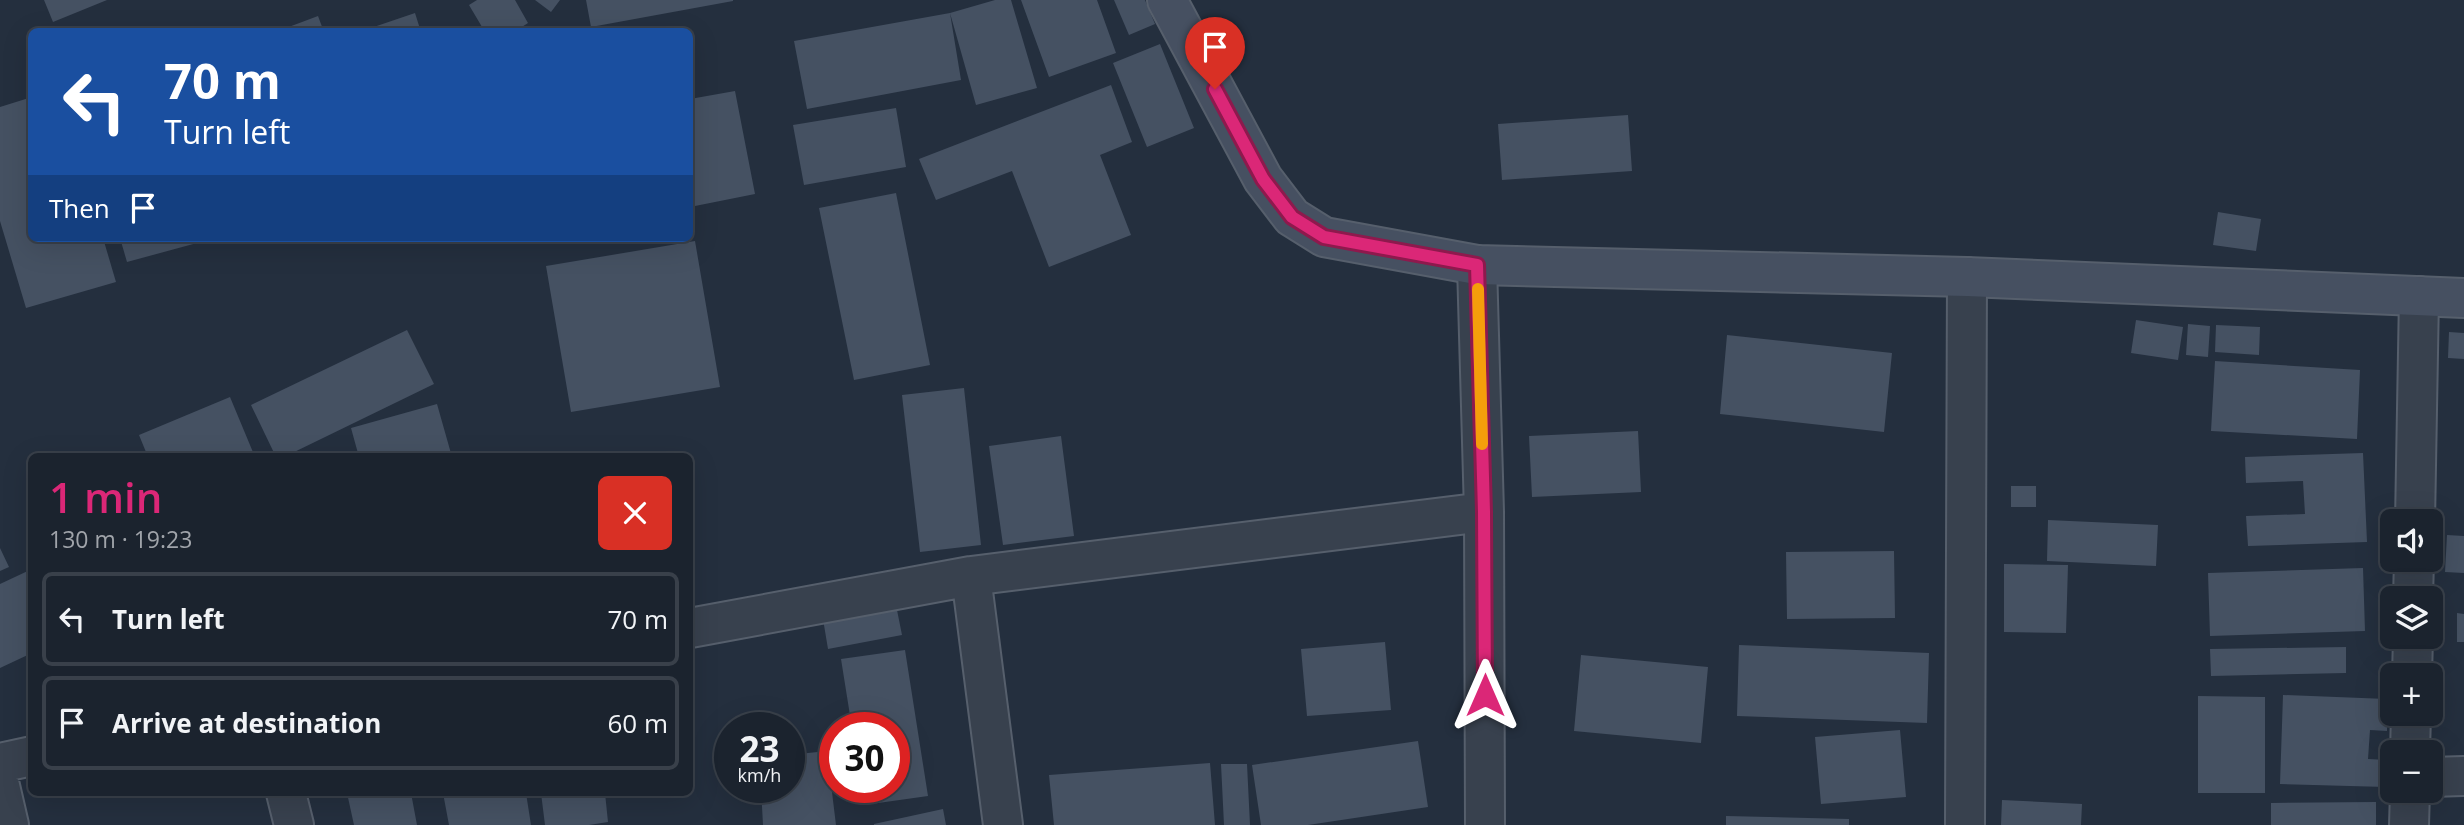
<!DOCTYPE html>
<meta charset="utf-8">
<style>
:root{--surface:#1b232e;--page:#242b36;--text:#f1f3f6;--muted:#a0a4aa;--line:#39404a;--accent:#db2777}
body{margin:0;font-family:"Open Sans",sans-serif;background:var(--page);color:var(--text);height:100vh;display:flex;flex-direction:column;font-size:26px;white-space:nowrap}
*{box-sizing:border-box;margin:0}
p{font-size:23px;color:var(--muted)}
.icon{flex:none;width:38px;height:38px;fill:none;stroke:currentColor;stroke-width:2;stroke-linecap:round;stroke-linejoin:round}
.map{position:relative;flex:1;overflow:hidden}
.drawer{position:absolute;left:28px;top:453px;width:665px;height:343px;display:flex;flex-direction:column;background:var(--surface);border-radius:10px;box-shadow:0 7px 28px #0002,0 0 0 2px var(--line)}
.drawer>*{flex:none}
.top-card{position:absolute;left:28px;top:28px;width:665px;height:214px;border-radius:10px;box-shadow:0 7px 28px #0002,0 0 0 2px var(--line);background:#1a4fa0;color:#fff;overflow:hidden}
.tools{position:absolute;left:2380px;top:509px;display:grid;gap:14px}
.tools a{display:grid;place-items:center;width:63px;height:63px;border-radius:10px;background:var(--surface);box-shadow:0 7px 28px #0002,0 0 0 2px var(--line);font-size:35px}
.speed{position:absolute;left:714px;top:712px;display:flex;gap:14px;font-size:35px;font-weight:700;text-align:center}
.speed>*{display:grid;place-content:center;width:91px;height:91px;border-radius:50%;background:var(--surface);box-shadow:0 7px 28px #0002,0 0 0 2px var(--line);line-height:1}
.speed small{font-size:18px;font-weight:400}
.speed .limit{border:10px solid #d22;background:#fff;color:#111}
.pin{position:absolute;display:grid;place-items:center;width:60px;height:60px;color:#fff;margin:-72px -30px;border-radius:50% 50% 50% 0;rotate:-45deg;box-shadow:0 0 7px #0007}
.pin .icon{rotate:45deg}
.me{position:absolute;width:77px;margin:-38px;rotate:0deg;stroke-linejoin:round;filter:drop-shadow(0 0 5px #0008)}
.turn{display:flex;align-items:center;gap:24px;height:147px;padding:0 21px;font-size:32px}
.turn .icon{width:91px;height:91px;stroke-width:2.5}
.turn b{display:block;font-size:49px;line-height:60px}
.then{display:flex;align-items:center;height:66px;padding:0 21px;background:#0003;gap:14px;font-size:26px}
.round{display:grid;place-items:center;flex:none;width:74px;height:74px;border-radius:10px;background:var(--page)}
.overview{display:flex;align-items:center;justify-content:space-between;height:119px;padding:0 21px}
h1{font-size:42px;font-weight:600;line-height:52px;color:var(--accent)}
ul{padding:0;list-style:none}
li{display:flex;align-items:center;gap:21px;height:94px;margin:0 14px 10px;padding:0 7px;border:4px solid var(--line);border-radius:10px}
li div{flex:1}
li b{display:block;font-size:26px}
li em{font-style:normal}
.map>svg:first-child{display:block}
.building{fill:#455162}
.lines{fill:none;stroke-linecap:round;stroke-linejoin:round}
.street-casing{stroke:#565f6c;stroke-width:42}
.secondary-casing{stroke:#565f6c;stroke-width:42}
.street{stroke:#38414e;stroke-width:38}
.secondary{stroke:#465061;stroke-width:38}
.route-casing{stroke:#8e194d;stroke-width:18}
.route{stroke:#db2777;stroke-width:12}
.slow{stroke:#f59e0b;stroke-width:12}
</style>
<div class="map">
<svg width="2464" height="825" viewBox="0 0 2464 825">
<rect width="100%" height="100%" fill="#242f3e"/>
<path class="building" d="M 44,0 L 107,0 L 53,22 Z
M 477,0 L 515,0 L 528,23 L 514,32 L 485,32 L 469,5 Z
M 535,0 L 560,0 L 551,12 Z
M 586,0 L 733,0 L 733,1 L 591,27 Z
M 995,0 L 1011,0 L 1037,88 L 976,105 L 950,13 Z
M 1021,0 L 1097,0 L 1116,53 L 1049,77 Z
M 1114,0 L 1145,0 L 1155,24 L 1129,35 Z
M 415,13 L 421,32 L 362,32 L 362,31 Z
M 950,13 L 961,80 L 807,109 L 794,41 Z
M 318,16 L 324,32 L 278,32 L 278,31 Z
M 1160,44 L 1194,128 L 1147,147 L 1113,63 Z
M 1111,85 L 1132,142 L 1100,155 L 1131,235 L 1049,267 L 1012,171 L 936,200 L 919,159 Z
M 735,91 L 755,194 L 690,207 L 690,99 Z
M 32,97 L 32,238 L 103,238 L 116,282 L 26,308 L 0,221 L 0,107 Z
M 896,108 L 906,167 L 804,185 L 793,125 Z
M 1628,115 L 1632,171 L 1502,180 L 1498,124 Z
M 896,193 L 930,365 L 854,380 L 819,208 Z
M 2218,212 L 2261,219 L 2256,251 L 2213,245 Z
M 120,238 L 196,238 L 197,243 L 127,262 Z
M 695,241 L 720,387 L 571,412 L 546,266 Z
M 2136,320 L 2183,327 L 2178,360 L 2131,353 Z
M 2188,324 L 2210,326 L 2208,357 L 2186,355 Z
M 2216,325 L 2260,327 L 2259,355 L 2215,352 Z
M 407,330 L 434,384 L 284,457 L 276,457 L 251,405 Z
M 2449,332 L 2464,333 L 2464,359 L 2448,358 Z
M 1727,335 L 1892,353 L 1884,432 L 1720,414 Z
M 2215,361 L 2360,370 L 2357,439 L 2211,431 Z
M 964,388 L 981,545 L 920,552 L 902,395 Z
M 230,397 L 255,457 L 148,457 L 139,435 Z
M 437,404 L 452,457 L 359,457 L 351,428 Z
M 1638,431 L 1641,492 L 1532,497 L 1529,436 Z
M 1061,436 L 1074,536 L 1003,545 L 989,446 Z
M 2363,453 L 2367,542 L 2248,546 L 2246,516 L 2305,514 L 2303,481 L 2246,483 L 2245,457 Z
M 2011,486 L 2036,486 L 2036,507 L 2011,507 Z
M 2048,520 L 2158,525 L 2156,566 L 2047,561 Z
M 2447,535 L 2464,536 L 2464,573 L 2445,572 Z
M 0,548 L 9,567 L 0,571 Z
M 1894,551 L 1895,618 L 1787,619 L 1786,552 Z
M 2004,564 L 2068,565 L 2066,633 L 2004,632 Z
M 2363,568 L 2365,631 L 2210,636 L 2208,573 Z
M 32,569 L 32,653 L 0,668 L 0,584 Z
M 896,605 L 902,635 L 828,649 L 823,619 Z
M 2457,613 L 2464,614 L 2464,642 L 2457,642 Z
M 1385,642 L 1391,710 L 1307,716 L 1301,649 Z
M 1739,645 L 1929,653 L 1927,723 L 1737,716 Z
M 2346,647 L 2346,673 L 2211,676 L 2210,649 Z
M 905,650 L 928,796 L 864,805 L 861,788 L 894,788 L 894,728 L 852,728 L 841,659 Z
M 1581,655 L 1708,667 L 1701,743 L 1574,731 Z
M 2283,695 L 2387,699 L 2387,731 L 2370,730 L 2368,759 L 2387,760 L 2386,787 L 2280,784 Z
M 2198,696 L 2265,697 L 2265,793 L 2198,793 Z
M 1900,730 L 1906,797 L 1821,804 L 1815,737 Z
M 1418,741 L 1428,807 L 1308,825 L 1261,825 L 1252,765 Z
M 827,751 L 836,825 L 763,825 L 761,788 L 789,788 L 789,755 Z
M 1210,763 L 1215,825 L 1054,825 L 1049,775 Z
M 1221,764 L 1247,764 L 1250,825 L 1224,825 Z
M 347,793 L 411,793 L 417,825 L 354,825 Z
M 443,793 L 526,793 L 531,825 L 449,825 Z
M 541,793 L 605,793 L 608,822 L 589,825 L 545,825 Z
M 2002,800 L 2082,804 L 2081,825 L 2001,825 Z
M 2376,802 L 2376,825 L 2271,825 L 2271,803 Z
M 943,809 L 946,825 L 874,825 L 874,824 Z
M 1726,816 L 1849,819 L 1849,825 L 1726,825 Z"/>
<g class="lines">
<defs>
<path id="street" d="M 1477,265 L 1484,512 L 1485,825
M 2415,522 L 2419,296
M 971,576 L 1003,825
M 2413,598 L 2414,560
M 690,628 L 971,576 L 1484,512
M 2412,676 L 2413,637
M 2410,752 L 2411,714
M 0,763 L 32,756
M 2431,777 L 2464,776
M 0,786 L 9,825
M 286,793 L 294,825
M 1965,825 L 1967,277
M 2409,825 L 2410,791"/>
<path id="secondary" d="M 1167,0 L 1263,179 L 1292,217 L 1324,237 L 1477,265 L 1967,277 L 2464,298"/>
</defs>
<use href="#street" class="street-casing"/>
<use href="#secondary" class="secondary-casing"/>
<use href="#street" class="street"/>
<use href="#secondary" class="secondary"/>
</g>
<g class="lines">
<defs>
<path id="route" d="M 1215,89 L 1263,179 L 1292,217 L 1324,237 L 1477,265 L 1484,512 L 1485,695"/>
</defs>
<use href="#route" class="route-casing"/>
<use href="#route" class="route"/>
<path class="slow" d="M 1478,289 L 1482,444"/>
</g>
</svg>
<div class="tools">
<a><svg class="icon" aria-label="sound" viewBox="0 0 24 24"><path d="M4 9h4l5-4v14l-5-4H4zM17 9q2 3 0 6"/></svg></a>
<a><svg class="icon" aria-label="layers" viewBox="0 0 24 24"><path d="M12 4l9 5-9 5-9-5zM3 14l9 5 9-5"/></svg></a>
<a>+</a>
<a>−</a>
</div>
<div class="speed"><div>23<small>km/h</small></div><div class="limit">30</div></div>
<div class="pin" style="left:1215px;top:89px;background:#d93025"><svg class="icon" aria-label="arrive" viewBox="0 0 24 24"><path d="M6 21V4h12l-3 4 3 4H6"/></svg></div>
<svg class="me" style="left:1485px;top:695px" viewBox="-20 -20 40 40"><path d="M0-17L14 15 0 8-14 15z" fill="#db2777" stroke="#fff" stroke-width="4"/></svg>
<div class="top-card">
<div class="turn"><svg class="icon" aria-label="left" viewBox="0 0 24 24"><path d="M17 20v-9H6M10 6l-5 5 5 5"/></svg><div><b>70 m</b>Turn left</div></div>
<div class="then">Then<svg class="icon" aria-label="arrive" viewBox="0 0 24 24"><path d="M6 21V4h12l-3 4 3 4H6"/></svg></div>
</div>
<section class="drawer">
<div class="overview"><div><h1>1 min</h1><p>130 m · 19:23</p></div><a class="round" style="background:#d93025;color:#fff"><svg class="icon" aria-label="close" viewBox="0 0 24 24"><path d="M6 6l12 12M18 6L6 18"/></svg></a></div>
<ul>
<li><svg class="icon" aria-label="left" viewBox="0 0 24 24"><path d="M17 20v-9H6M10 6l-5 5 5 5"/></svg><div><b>Turn left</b></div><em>70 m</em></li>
<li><svg class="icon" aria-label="arrive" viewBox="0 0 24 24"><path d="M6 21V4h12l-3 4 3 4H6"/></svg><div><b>Arrive at destination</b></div><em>60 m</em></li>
</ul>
</section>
</div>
